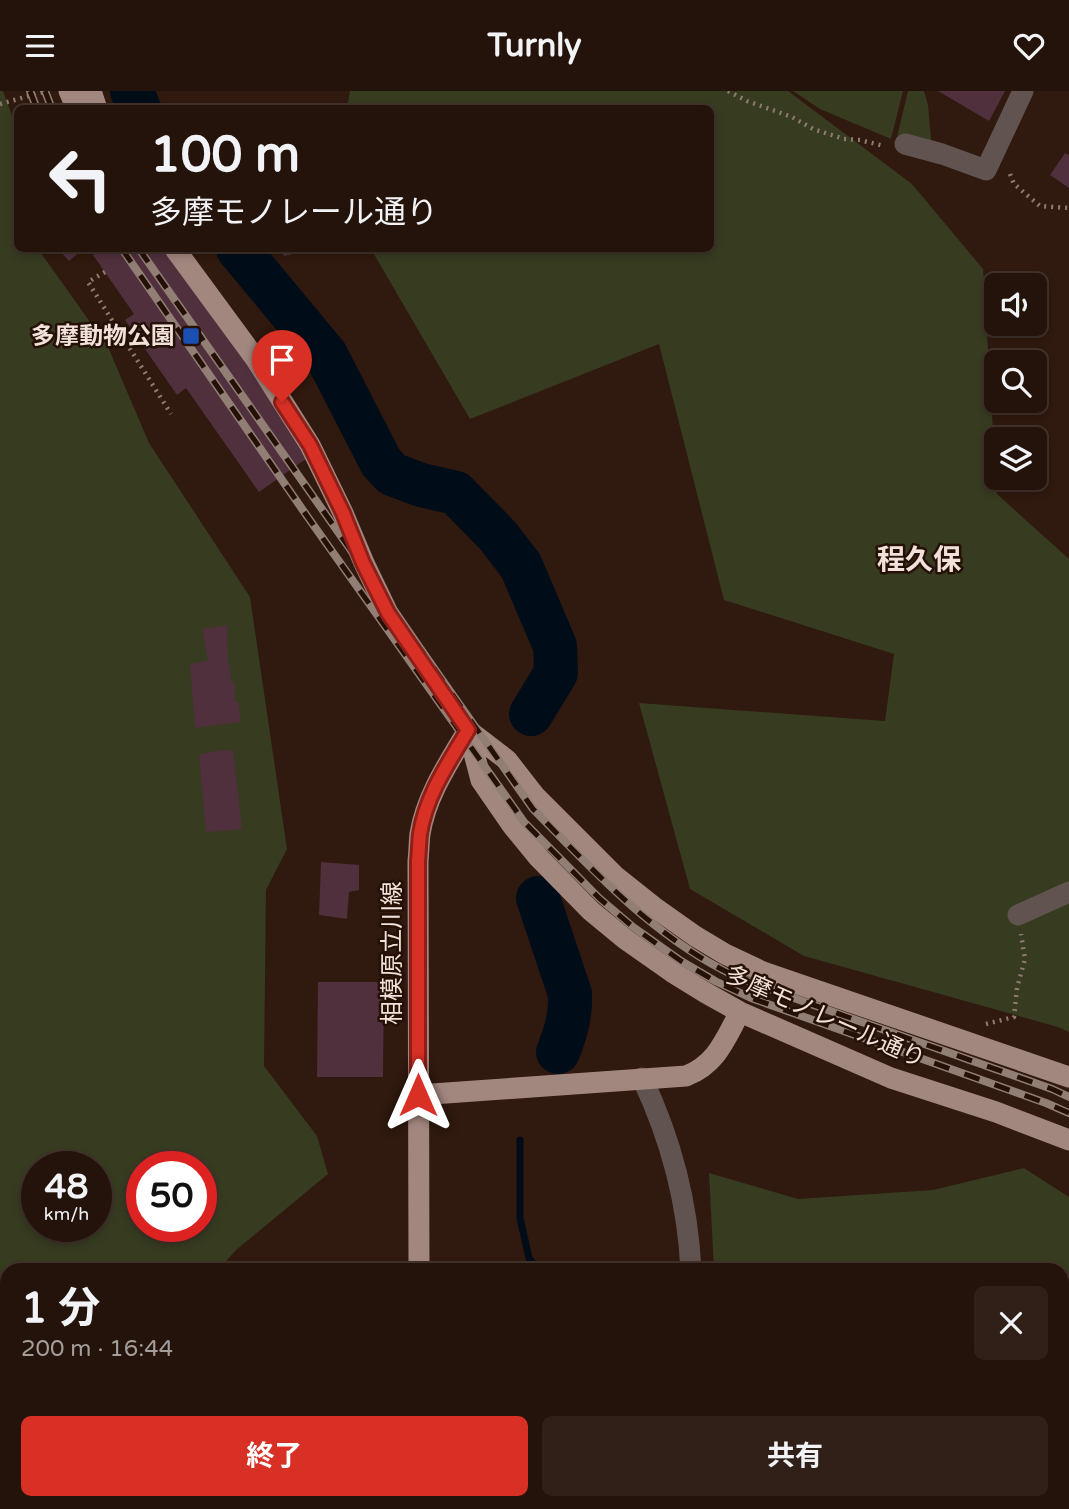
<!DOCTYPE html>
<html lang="ja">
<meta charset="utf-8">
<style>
:root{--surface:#24130a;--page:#302018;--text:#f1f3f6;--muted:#a39e9c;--line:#41322b;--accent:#d93025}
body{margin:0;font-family:"Varela Round","Noto Sans JP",sans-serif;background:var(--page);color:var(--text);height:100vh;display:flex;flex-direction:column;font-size:26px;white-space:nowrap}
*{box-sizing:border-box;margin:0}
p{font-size:23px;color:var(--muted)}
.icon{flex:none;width:38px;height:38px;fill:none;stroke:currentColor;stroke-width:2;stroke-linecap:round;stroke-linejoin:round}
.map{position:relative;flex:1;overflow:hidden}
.panel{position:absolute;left:0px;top:1172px;width:1069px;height:247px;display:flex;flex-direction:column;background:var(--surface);border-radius:21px 21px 0 0;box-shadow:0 4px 10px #0003,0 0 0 2px var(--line)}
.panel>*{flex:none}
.guide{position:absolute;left:14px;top:14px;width:700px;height:147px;border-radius:10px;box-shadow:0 4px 10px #0003,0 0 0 2px var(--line);background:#24130a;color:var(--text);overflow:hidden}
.controls{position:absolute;left:984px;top:182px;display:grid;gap:14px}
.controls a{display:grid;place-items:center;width:63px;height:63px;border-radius:10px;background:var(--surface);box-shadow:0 4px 10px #0003,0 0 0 2px var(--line);font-size:35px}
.speed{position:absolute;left:21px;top:1060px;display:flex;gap:14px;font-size:35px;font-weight:700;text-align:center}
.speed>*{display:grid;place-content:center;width:91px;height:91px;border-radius:50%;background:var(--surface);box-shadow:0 4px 10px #0003,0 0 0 2px var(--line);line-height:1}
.speed small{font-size:18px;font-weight:400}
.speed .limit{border:10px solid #d22;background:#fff;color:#111}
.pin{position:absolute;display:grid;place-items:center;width:60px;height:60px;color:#fff;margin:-72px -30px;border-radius:50% 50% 50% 0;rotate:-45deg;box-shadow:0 0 7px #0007}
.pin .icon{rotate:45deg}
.me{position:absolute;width:77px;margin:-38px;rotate:0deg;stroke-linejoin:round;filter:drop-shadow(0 0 5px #0008)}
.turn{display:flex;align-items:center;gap:24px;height:147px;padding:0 21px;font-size:32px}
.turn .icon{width:91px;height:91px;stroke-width:2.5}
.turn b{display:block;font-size:49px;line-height:60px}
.round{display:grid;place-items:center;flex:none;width:74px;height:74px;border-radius:10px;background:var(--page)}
.headline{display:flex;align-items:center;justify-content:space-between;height:119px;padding:0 21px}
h1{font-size:42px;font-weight:700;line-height:52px}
.cta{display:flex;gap:14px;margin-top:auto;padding:14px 21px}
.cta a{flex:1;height:80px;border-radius:10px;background:var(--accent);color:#fff;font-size:28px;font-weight:700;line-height:80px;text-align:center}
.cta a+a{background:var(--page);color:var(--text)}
header{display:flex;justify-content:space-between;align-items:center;height:91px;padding:0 21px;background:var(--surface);font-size:32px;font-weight:700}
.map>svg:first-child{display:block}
.green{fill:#373b20;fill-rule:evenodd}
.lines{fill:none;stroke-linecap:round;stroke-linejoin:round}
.stream{stroke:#000d19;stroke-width:7}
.river{stroke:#000d19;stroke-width:44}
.building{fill:#51303d}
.path{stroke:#8e7a71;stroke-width:4.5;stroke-dasharray:2 5;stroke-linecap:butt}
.minor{stroke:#615450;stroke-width:21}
.major{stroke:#a2877f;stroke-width:21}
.rail-casing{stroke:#917e75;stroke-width:8}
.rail{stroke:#251005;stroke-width:5;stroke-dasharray:16;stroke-linecap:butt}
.route-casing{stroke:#8d1f18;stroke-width:18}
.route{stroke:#d93025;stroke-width:12}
.transit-dot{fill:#1a4fb4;stroke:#251005;stroke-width:2.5}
.labels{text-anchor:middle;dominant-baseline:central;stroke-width:5;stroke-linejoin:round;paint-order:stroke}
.poi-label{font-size:24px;font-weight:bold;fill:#f1e1da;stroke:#251005;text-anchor:end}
.street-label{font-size:24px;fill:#f1e1da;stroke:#251005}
.quarter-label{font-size:28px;font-weight:bold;fill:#f1e1da;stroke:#251005}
</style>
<header><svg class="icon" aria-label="menu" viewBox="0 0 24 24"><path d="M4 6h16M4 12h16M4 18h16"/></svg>Turnly<svg class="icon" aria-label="heart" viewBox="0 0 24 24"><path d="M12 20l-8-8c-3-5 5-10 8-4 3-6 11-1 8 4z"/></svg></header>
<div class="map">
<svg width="1069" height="1418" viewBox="0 0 1069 1418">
<rect width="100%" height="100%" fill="#30190e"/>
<path class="green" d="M 0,0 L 3,0 L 17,38 L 18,158 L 38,158 L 108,256 L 149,352 L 250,506 L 287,758 L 266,799 L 264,975 L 317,1045 L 328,1083 L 236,1159 L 218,1179 L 7,1180 L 7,1412 L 89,1412 L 87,1418 L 0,1418 ZM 37,1076 L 96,1076 L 96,1136 L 37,1136 ZM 142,1076 L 201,1076 L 201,1136 L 142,1136 Z
M 350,0 L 788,0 L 912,93 L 983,178 L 997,403 L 1069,468 L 1069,941 L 1058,936 L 804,865 L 690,798 L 639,612 L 885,630 L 894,563 L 724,509 L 659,253 L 470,328 L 371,158 L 710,158 L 710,18 L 347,18 Z
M 793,0 L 903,0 L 891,48 L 820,18 Z
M 908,0 L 924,0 L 928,14 L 932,59 L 897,46 Z
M 1024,1077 L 1069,1106 L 1069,1418 L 608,1418 L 610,1412 L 1062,1412 L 1062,1180 L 714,1179 L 709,1082 L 798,1108 L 933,1099 Z"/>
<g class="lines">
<path class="stream" d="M 520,1049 L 520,1127 L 529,1167 L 539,1180
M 582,1418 L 584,1412"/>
<path class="river" d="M 132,0 L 139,18
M 238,158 L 326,264 L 381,371 L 392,383 L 421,394 L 456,402 L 498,445 L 521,475 L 555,555 L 556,582 L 531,623
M 538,807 L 570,903 C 571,924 566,942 558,961"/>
</g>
<path class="building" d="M 938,0 L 1005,0 L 989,30 Z
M 1065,62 L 1069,64 L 1069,97 L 1050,84 Z
M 58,158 L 77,158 L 80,161 L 69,170 Z
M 102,158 L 169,158 L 313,363 L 259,401 L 186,297 L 177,304 L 125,229 L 134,223 L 93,164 Z
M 279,158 L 310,158 L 310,159 L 284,165 Z
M 227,534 L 228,574 L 230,574 L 231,591 L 235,592 L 235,611 L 239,611 L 240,631 L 195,637 L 190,573 L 208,570 L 202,538 Z
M 233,659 L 242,738 L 206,741 L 199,664 L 214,660 Z
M 321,771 L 359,774 L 359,799 L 349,801 L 347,828 L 319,824 Z
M 318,891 L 384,891 L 383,986 L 317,986 Z
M 319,1412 L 351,1412 L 350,1418 L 319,1418 Z"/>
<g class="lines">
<path class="path" d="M 728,0 L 747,10 L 792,26 L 813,38 L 844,48 L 860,49 L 884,55
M 0,13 L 47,0
M 1010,83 L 1014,93 L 1040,115 L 1069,117
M 105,181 L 88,191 L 171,323
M 986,933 L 1014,926 L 1017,897 L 1025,868 L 1021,843
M 832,1412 L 838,1418"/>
<path class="minor" d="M 905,53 L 942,63 L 986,79 L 1023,0
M 1018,824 L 1069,801
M 642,987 C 671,1048 688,1113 691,1180"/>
<path class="major" d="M 69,0 L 77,18
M 91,0 L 97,18
M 175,158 L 255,267 L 310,354 L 343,422 L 364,472 L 388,522 L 468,639 L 507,669 L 535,705 L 615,785 L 654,816 L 695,845 L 725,863 L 763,881 L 1069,986
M 468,639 L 481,689 L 512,734 L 539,767 L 591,820 L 625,848 L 672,881 L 706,902 L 740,921 L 891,987 L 996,1021 L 1069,1049
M 418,1004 L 686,985 C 717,973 725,948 740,921
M 419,1180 L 418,770 C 419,761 419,752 420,743 C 426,705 449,671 468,639
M 423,1412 L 423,1418"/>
<defs>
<path id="rail" d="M 30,0 L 37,18
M 45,0 L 52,18
M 122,158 L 307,425 L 524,731 L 599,807 L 633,836 L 681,870 L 715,890 L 751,907 L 1046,1012 L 1069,1022
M 139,158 L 533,718 C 591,777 648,840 723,879 C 734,885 746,889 757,894 L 1052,998 L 1069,1006"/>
</defs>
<use href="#rail" class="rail-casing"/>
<use href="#rail" class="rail"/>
</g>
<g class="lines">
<defs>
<path id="route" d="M 282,311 L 310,354 L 343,422 L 363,472 L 388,522 L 468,639 C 449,671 426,704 420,743 C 419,752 419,761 418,770 L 418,1004"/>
</defs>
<use href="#route" class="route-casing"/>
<use href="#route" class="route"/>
</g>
<rect class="transit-dot" x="182" y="236" width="18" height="18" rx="3.5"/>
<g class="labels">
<g class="poi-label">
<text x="175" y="245">多摩動物公園</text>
</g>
<g class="street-label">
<text transform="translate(392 862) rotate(-90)">相模原立川線</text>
<text transform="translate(825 926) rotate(24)">多摩モノレール通り</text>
</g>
<g class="quarter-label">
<text x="919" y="469">程久保</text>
</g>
</g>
</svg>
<div class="controls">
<a><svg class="icon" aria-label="sound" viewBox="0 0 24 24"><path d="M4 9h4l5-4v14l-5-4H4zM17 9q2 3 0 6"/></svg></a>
<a><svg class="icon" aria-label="search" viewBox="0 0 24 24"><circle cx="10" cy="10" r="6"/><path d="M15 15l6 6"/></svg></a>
<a><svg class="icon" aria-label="layers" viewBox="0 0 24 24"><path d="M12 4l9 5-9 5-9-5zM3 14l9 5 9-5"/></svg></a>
</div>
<div class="speed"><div>48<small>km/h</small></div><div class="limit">50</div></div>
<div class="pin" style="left:282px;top:311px;background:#d93025"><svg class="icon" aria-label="arrive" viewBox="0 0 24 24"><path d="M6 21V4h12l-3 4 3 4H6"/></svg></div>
<svg class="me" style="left:418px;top:1004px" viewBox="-20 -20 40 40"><path d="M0-17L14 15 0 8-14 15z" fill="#d93025" stroke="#fff" stroke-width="4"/></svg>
<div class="guide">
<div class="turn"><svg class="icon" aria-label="left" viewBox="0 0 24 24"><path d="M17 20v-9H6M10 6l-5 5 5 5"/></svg><div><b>100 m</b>多摩モノレール通り</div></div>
</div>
<section class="panel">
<div class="headline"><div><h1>1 分</h1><p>200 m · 16:44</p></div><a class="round"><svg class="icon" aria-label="close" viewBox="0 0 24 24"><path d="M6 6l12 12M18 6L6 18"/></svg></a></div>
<div class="cta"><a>終了</a><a>共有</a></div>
</section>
</div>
